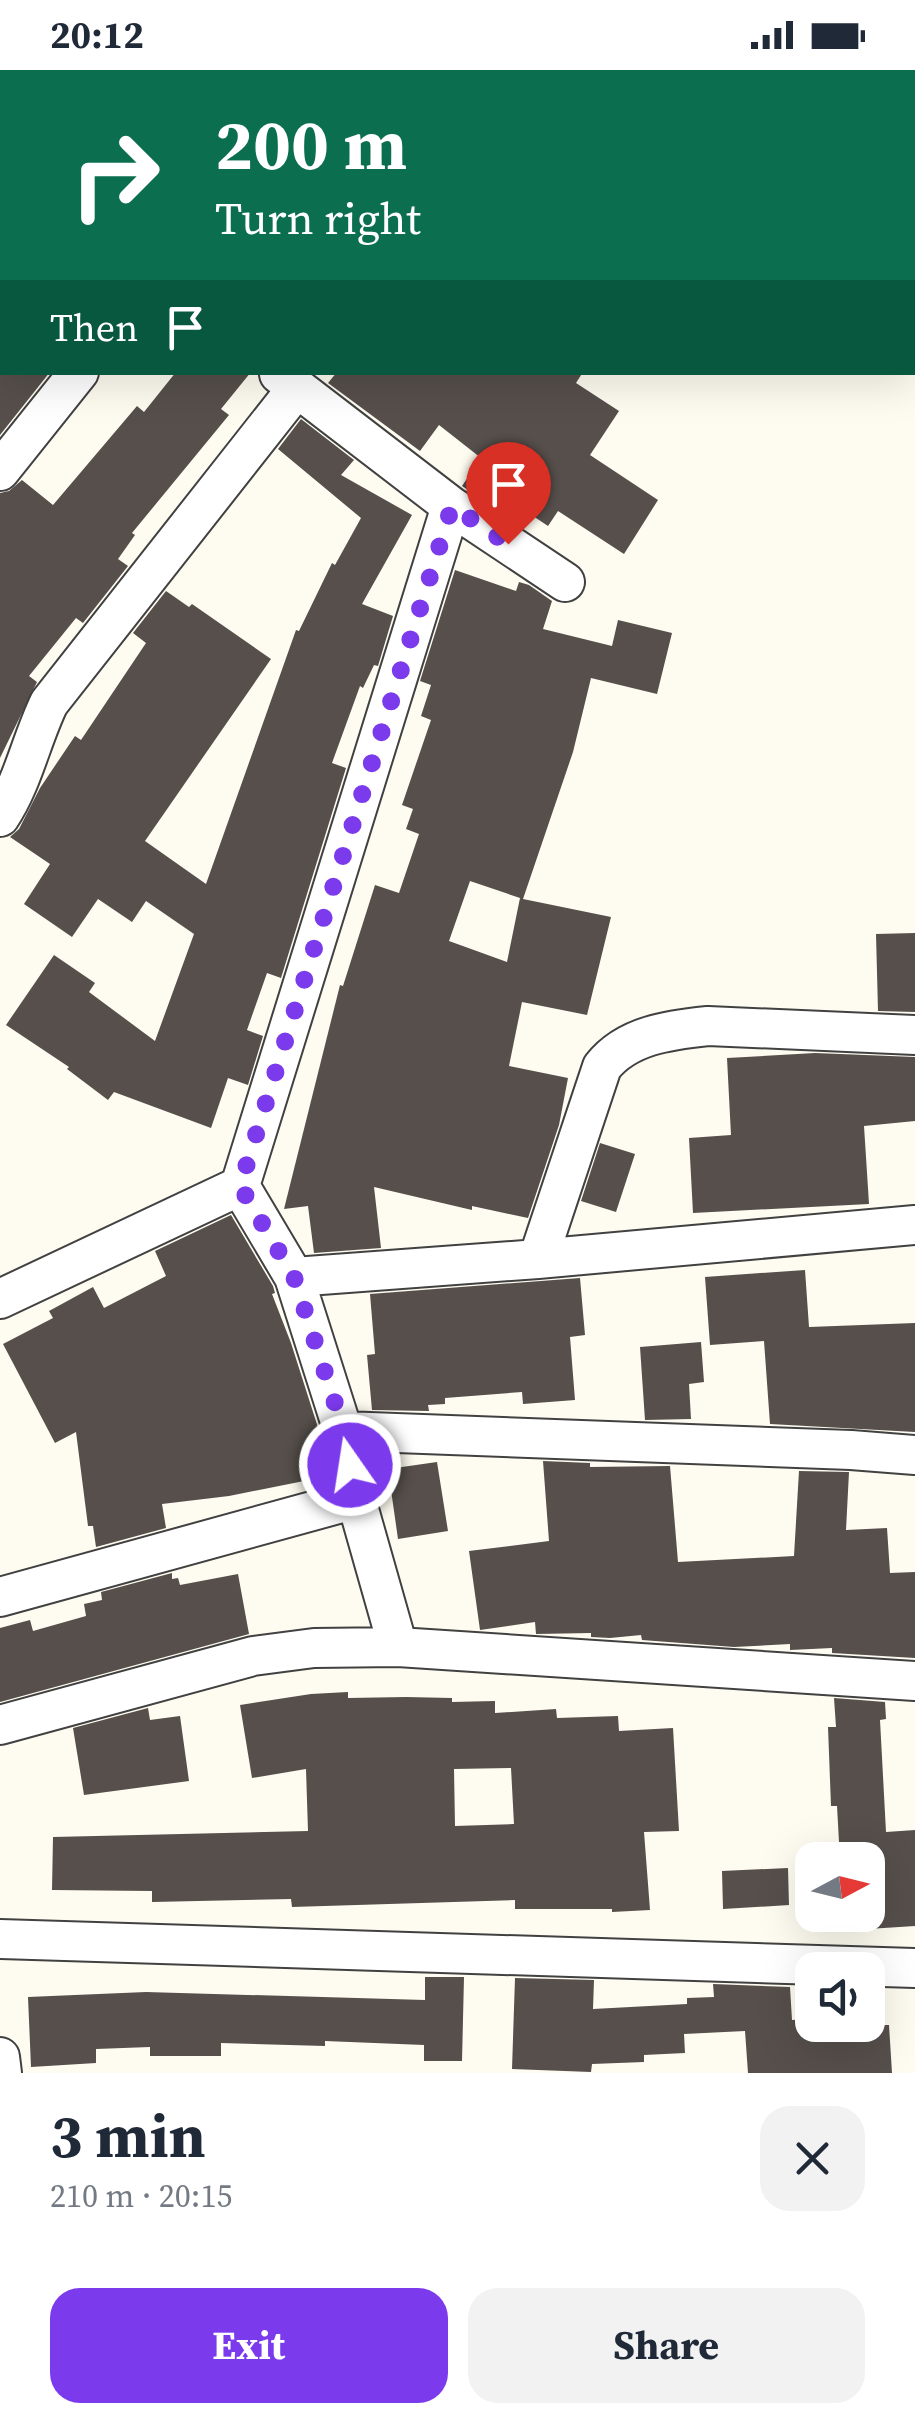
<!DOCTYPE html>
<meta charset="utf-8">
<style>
:root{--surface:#fff;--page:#f2f2f3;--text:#1f2937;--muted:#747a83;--accent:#7c3aed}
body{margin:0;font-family:"Source Serif 4",serif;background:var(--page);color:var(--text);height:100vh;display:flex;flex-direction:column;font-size:38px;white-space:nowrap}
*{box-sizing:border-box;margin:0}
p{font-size:32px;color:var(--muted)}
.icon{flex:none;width:55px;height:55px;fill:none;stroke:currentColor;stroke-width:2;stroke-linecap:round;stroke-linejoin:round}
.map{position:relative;height:2003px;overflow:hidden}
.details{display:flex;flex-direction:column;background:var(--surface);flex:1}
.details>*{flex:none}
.top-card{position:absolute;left:0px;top:0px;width:915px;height:305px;box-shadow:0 10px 40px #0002;background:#0b6e4f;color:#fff;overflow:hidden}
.needle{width:65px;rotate:83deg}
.controls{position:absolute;left:795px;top:1772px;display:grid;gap:20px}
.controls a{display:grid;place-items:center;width:90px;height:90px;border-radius:20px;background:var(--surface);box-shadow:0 10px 40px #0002;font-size:50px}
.pin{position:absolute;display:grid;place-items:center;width:85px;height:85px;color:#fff;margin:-102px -42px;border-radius:50% 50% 50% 0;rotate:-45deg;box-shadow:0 0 10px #0007}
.pin .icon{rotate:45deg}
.me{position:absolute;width:110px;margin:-55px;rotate:347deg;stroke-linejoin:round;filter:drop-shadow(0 0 8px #0008)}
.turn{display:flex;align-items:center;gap:35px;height:210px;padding:0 50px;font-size:45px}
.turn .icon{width:130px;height:130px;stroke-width:2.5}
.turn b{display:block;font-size:70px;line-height:85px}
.then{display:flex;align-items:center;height:95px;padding:0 50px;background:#0003;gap:20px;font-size:38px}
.round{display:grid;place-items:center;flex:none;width:105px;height:105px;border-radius:30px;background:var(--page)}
.summary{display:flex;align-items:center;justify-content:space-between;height:170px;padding:0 50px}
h1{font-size:60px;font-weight:700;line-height:75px}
.primary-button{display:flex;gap:20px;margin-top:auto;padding:20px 50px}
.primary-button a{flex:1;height:115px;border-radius:30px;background:var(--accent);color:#fff;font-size:40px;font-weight:700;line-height:115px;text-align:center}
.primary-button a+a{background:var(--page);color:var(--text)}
.status{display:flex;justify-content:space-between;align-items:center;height:70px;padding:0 50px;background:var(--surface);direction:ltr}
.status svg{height:28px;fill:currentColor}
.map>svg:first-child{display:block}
.building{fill:#564f4b;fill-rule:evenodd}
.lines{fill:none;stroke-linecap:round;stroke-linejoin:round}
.street-casing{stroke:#414141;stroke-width:42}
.street{stroke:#fff;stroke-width:38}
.route{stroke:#7c3aed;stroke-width:18;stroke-dasharray:0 32.4}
</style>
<div class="status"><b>20:12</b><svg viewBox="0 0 49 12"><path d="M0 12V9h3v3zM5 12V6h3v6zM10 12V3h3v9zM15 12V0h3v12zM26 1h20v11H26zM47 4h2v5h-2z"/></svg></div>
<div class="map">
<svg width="915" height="2003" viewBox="0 0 915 2003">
<rect width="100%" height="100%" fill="#fefbf0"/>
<path class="building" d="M 0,302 L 50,302 L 0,365 Z
M 176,302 L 251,302 L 221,339 L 229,345 L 132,463 L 135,465 L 118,489 L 128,496 L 83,553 L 76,548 L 29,606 L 37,612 L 0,688 L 0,423 L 9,421 L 22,410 L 53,435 L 137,336 L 144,342 Z
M 337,302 L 583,302 L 576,313 L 619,341 L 590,385 L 658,430 L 624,484 L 558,441 L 548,456 L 506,428 L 498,440 L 462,416 L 481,388 L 439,355 L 420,381 L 328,313 Z
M 301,349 L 354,390 L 341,405 L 412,445 L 362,534 L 393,546 L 378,596 L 374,595 L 363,618 L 360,616 L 332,693 L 346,698 L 281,908 L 267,903 L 247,960 L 263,966 L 248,1015 L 228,1008 L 211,1058 L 114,1022 L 108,1030 L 67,999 L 69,997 L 6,955 L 54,885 L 95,913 L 89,922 L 155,971 L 194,864 L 146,831 L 132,852 L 98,829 L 72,867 L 24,834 L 50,794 L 10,767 L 19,759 L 40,718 L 75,666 L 81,670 L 146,573 L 133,563 L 166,521 L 189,537 L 192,534 L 271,589 L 145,771 L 206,814 L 296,560 L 299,561 L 332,493 L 335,495 L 361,448 L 278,379 Z
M 455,500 L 516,521 L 519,512 L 529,515 L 552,531 L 543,559 L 612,576 L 618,550 L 672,563 L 657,624 L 591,608 L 573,682 L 523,829 L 611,847 L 587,945 L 522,932 L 509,996 L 568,1008 L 559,1055 L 528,1148 L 472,1136 L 472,1140 L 374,1117 L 381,1178 L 314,1183 L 308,1136 L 284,1139 L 340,915 L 343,916 L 375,815 L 399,823 L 419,764 L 406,759 L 413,739 L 402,735 L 431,650 L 421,646 L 431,615 L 420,611 ZM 470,811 L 523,829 L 520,828 L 507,892 L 449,871 Z
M 915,863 L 915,942 L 878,941 L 876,864 Z
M 815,983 L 915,987 L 915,1051 L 864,1056 L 869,1134 L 693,1143 L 689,1068 L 731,1065 L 727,988 Z
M 600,1073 L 635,1084 L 616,1142 L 581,1131 Z
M 231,1145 L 273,1216 L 275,1223 L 272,1224 L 291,1273 L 321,1367 L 329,1406 L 229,1426 L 162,1434 L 166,1458 L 96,1477 L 93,1456 L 88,1456 L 76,1362 L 55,1373 L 3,1274 L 53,1248 L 49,1241 L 93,1217 L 104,1238 L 166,1206 L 155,1181 Z
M 805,1200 L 809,1257 L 915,1253 L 915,1362 L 770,1354 L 764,1271 L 710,1275 L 705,1207 Z
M 580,1208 L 585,1265 L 570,1267 L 575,1330 L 523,1334 L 522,1322 L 445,1328 L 445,1334 L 428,1335 L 429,1341 L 372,1340 L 367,1285 L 375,1284 L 370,1224 Z
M 701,1272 L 704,1312 L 689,1314 L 691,1349 L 645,1350 L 640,1277 Z
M 543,1391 L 590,1393 L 590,1397 L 670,1396 L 678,1492 L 794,1486 L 799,1401 L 849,1402 L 846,1460 L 887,1458 L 890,1503 L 915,1502 L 915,1588 L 832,1583 L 832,1578 L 790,1580 L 790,1574 L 734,1577 L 642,1570 L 641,1565 L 610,1568 L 591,1567 L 591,1563 L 536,1564 L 535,1552 L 480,1560 L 469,1481 L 549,1471 Z
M 437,1392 L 448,1461 L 398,1469 L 388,1399 Z
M 172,1503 L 172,1509 L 178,1508 L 180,1515 L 238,1504 L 249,1564 L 0,1632 L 0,1558 L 30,1550 L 33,1561 L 86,1546 L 84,1534 L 102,1530 L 101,1522 Z
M 348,1622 L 348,1628 L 406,1627 L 452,1628 L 452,1632 L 495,1631 L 495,1643 L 556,1639 L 557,1648 L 618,1646 L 619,1661 L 673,1658 L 679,1761 L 644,1762 L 650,1840 L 612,1842 L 612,1839 L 515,1839 L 515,1830 L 292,1837 L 291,1829 L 152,1832 L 152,1821 L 52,1820 L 53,1767 L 308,1761 L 306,1699 L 252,1708 L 240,1635 L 311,1624 ZM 511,1698 L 514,1754 L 455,1756 L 454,1699 Z
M 834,1628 L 885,1632 L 886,1649 L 880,1650 L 886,1762 L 915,1760 L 915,1856 L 868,1859 L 868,1790 L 840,1790 L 837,1736 L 831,1736 L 828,1657 L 836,1657 Z
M 148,1638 L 150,1650 L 180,1646 L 189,1711 L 84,1725 L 73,1658 Z
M 788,1798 L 789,1835 L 723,1839 L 722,1801 Z
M 425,1907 L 464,1907 L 462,1991 L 424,1991 L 424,1975 L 325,1971 L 325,1976 L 221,1973 L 221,1986 L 150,1986 L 150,1977 L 96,1979 L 96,1993 L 31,1997 L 28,1927 L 146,1922 L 425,1930 Z
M 515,1908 L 594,1910 L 593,1939 L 687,1934 L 687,1928 L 714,1927 L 713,1914 L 790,1917 L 792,1950 L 812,1949 L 812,1955 L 889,1955 L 892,2003 L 748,2003 L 745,1961 L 684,1964 L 685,1983 L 644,1985 L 644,1992 L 592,1994 L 591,2002 L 512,1999 Z"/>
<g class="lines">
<defs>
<path id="street" d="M 279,304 L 451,436 L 565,512
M 0,401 L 79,302
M 0,747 C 23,713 31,670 49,633 L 297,318
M 538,1189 L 602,997 C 627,965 670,960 708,956 L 915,965
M 294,1207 L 538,1189 L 915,1155
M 0,1229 L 240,1116 L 451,436
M 343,1361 L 851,1380 L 915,1385
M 0,1527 L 356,1429 L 343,1361 L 294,1207 L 240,1116
M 398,1577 L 915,1611
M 0,1655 L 253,1586 L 314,1578 L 398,1577 L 356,1429
M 0,1869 L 915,1898
M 0,1987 L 2,2003"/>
</defs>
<use href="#street" class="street-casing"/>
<use href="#street" class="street"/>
</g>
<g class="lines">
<path class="route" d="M 350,1395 L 344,1361 L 294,1207 L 240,1116 L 452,436 L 508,474"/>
</g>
</svg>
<div class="controls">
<a><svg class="needle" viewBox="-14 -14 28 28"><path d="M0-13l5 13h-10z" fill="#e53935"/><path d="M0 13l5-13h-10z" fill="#747a83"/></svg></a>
<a><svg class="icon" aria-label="sound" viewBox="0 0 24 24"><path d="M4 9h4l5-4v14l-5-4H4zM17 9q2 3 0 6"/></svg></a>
</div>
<div class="pin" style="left:508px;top:474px;background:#d93025"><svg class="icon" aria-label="arrive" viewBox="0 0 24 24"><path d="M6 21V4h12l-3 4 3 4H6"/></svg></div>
<svg class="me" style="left:350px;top:1395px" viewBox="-20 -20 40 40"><circle r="17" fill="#7c3aed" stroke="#fff" stroke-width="3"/><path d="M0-11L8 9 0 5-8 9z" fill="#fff"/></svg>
<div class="top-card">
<div class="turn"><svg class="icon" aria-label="right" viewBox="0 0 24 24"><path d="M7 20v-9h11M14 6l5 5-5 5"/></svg><div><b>200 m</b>Turn right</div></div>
<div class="then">Then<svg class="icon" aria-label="arrive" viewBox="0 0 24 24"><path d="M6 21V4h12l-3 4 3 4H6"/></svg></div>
</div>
</div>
<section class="details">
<div class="summary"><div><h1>3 min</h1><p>210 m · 20:15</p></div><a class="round"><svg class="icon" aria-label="close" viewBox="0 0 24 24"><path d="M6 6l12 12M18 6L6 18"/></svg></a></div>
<div class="primary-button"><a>Exit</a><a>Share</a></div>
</section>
